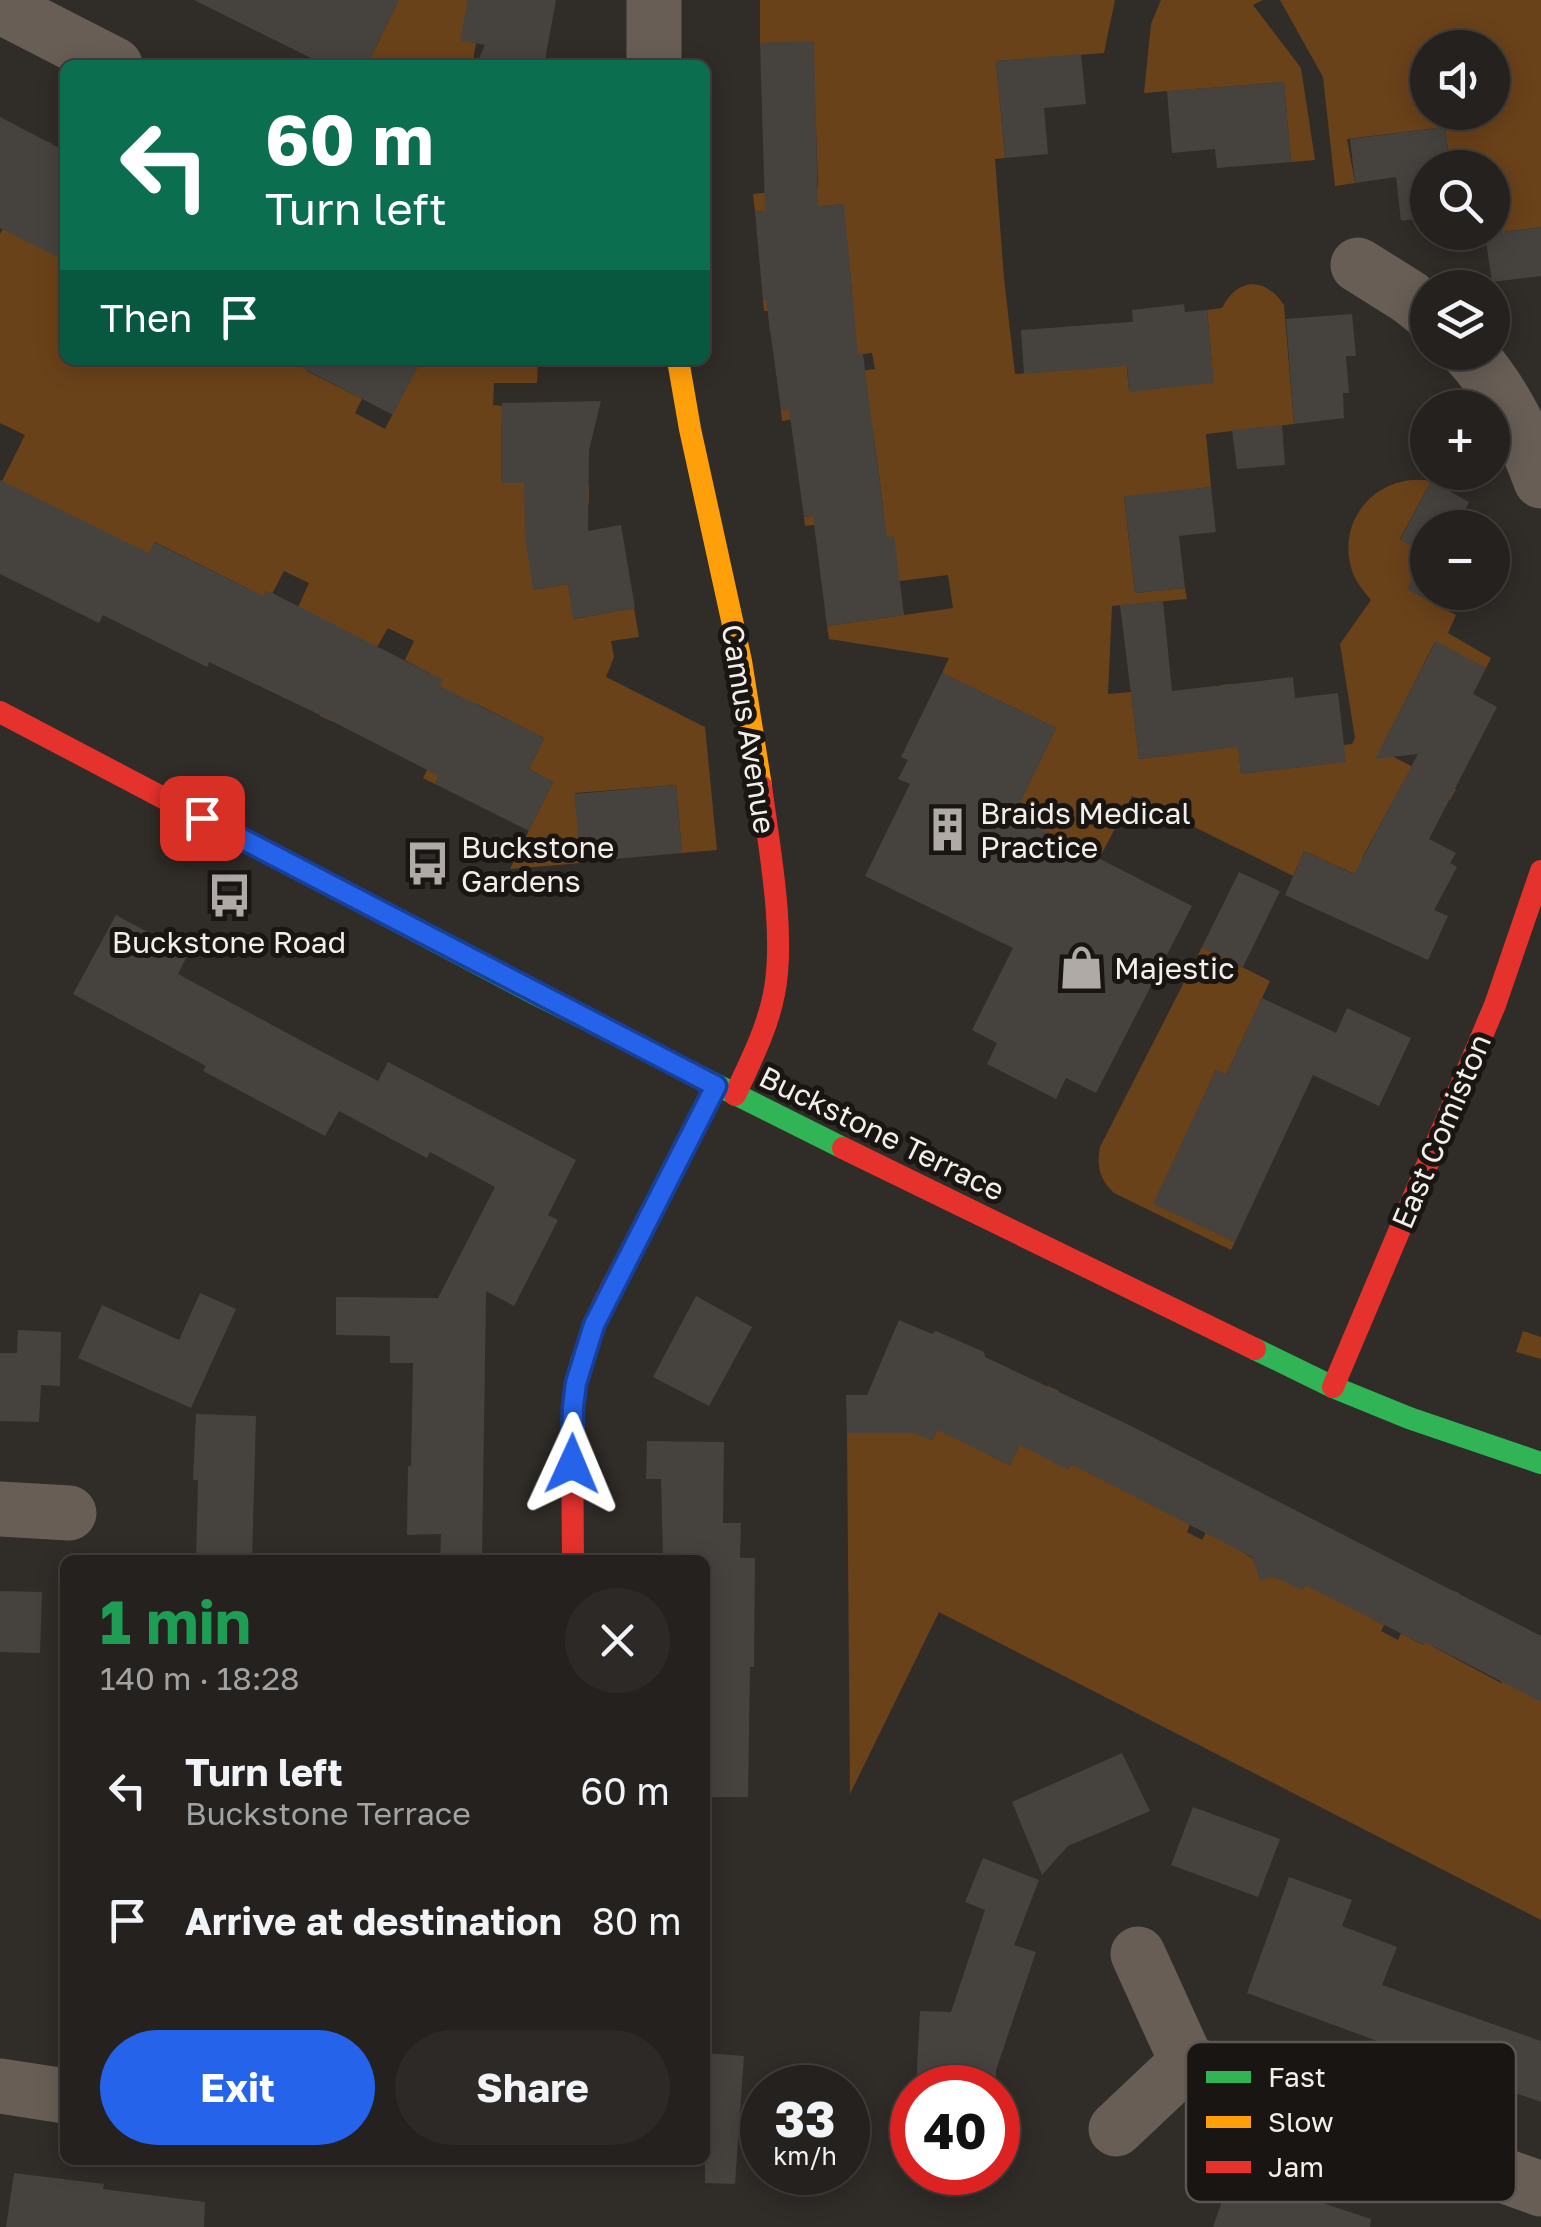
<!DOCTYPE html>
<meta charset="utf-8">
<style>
:root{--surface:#24211e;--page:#2c2927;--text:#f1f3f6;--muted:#a3a3a4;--line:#413e3c;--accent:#2563eb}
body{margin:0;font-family:"Golos Text",sans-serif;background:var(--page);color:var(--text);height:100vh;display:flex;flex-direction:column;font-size:38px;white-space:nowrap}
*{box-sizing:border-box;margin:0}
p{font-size:32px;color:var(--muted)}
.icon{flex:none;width:55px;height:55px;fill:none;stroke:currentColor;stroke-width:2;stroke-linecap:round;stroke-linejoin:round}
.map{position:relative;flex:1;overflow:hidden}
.drawer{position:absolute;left:60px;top:1555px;width:650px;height:610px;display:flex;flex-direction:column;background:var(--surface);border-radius:15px;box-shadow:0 5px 25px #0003,0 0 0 2px var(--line)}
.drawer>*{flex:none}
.guide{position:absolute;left:60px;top:60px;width:650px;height:305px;border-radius:15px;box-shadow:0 5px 25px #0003,0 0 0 2px var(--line);background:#0b6e4f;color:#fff;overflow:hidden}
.buttons{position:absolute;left:1410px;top:30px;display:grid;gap:20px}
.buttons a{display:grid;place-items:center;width:100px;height:100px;border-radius:50%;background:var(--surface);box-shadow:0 5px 25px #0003,0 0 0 2px var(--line);font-size:50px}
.speed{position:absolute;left:740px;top:2065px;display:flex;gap:20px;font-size:50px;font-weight:700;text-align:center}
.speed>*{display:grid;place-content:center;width:130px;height:130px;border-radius:50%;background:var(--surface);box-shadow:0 5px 25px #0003,0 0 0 2px var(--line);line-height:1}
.speed small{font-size:25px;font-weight:400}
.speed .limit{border:15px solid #d22;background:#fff;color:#111}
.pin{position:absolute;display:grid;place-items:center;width:85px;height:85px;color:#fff;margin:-42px;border-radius:20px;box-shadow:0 5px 15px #0006}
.me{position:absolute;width:110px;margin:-55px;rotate:1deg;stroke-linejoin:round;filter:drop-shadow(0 0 8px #0008)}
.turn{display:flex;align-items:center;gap:35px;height:210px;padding:0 40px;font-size:45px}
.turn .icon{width:130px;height:130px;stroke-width:2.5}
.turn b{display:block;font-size:70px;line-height:85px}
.then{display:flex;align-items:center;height:95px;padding:0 40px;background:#0003;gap:20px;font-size:38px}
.round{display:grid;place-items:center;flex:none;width:105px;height:105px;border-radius:52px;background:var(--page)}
.overview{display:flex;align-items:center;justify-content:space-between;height:170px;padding:0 40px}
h1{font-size:60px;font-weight:700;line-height:75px;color:#1e9e55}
.primary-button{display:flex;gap:20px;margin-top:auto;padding:20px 40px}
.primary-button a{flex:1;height:115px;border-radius:60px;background:var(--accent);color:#fff;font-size:40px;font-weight:700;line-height:115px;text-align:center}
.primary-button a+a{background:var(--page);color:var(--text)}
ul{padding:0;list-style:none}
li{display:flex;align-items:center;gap:30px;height:130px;padding:0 40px}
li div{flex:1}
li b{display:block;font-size:38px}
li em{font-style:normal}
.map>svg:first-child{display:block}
.green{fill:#6a421a;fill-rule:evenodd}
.building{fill:#46433f}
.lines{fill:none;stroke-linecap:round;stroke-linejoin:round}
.street{stroke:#685e56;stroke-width:55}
.fast{stroke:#30b455;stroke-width:22}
.slow{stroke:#ff9f0a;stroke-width:22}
.jam{stroke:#e5322d;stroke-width:22}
.route-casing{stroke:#184099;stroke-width:25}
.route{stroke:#2563eb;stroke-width:18}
.labels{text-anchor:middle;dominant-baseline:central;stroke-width:10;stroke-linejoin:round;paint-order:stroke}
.street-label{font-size:30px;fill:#f4eee9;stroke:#191512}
.poi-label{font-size:30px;fill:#f4eee9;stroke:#191512;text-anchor:start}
.key{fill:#191512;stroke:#5b5652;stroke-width:2.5}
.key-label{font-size:28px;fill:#f4eee9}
</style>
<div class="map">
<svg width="1541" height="2227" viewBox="0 0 1541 2227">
<rect width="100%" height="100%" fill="#302c28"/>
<path class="green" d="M 386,0 L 468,0 L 461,40 L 476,43 L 473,61 L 477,63 L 476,65 L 367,65 L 396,6 Z
M 760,0 L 1115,0 L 1104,53 L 996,61 L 1005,158 L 995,159 L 1004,278 L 1015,374 L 1069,370 L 1066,327 L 1133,322 L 1126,358 L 1129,391 L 1167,369 L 1212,364 L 1207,310 L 1222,308 C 1238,277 1265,277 1284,305 L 1294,424 L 1206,434 L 1211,487 L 1124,497 L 1135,593 L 1185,588 L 1187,599 L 1112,606 L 1108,694 L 1131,692 L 1139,759 L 1212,750 L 1221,685 L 1232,684 L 1241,774 L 1326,764 L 1325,747 L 1352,744 L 1355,738 L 1340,644 L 1371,600 C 1363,590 1354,580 1351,567 C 1337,516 1381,472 1431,481 L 1400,539 L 1427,554 L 1408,589 L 1456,615 L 1448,633 L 1491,658 L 1486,668 L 1435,642 L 1380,750 L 1456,789 L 1450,800 L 1406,777 L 1362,858 L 1439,900 L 1434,910 L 1304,851 L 1293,876 L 1132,796 L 1099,859 L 974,897 L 1056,728 L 942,673 L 949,658 L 829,639 L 827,626 L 953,608 L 948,575 L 899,581 L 855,542 L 852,520 L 805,526 L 804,517 L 883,506 L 873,430 L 832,413 L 782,421 L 781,410 L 861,399 L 858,371 L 875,369 L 872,353 L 856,355 L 851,322 L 770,332 L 768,311 L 764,311 L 763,300 L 852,292 L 843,204 L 755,212 L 753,194 L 818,187 L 813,42 L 760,43 Z
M 1161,0 L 1263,0 L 1253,5 L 1301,68 L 1315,160 L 1291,162 L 1284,82 L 1144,93 L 1151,24 Z
M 1280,0 L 1541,0 L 1541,227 L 1485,234 L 1492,232 L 1492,168 L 1473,167 L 1471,155 L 1449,157 L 1445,127 L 1347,139 L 1355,183 L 1335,186 L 1323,77 ZM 1428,48 L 1492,48 L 1492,112 L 1428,112 Z
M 48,142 L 59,148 L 41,183 L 65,261 L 65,360 L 312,360 L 307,371 L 362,399 L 355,413 L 385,429 L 421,360 L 538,360 L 537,383 L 494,383 L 493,405 L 502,406 L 501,482 L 589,485 L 589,503 L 580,503 L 533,590 L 568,584 L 574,619 L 634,608 L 639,637 L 611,641 L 614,657 L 606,677 L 705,727 L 717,850 L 682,853 L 676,785 L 575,793 L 581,863 L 510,869 L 553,782 L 529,769 L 544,738 L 475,703 L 435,784 L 423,778 L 448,729 L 427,711 L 442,680 L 405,660 L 414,641 L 388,628 L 377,647 L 371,644 L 331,721 L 320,716 L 341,674 L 298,607 L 309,583 L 284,571 L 272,594 L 266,591 L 226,670 L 212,663 L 249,589 L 155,542 L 115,621 L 105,561 L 79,613 L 67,607 L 105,532 L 0,485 L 25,435 L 0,423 L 0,234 Z
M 1202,947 L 1270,981 L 1226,1075 L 1216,1070 L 1154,1203 L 1235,1242 L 1231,1250 L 1114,1193 C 1100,1180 1096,1166 1100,1147 Z
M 1523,1331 L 1541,1337 L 1541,1359 L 1516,1352 Z
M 872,1383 L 920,1403 L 932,1441 L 944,1414 L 989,1455 L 1010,1465 L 1048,1386 L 1059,1391 L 1033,1444 L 1068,1469 L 1071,1464 L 1190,1524 L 1187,1532 L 1202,1540 L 1219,1507 L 1241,1518 L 1255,1490 L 1262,1493 L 1235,1548 C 1259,1560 1278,1579 1302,1590 L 1306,1584 L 1384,1625 L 1381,1631 L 1398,1640 L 1401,1633 L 1423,1645 L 1451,1590 L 1459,1593 L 1432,1646 L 1501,1683 L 1510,1668 L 1541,1702 L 1541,1920 L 939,1612 L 850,1794 L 847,1433 L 872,1433 Z"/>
<path class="building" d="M 194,0 L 399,0 L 367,65 L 325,65 Z
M 468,0 L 556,0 L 544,65 L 476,65 L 485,45 L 460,40 Z
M 814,41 L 818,206 L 844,204 L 858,355 L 863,354 L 887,537 L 894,536 L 904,615 L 827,626 L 813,516 L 804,517 L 789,409 L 781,410 L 766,300 L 763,300 L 755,212 L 765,211 L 760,43 Z
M 1081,54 L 1086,104 L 1044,108 L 1048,154 L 1005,158 L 996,61 Z
M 1284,82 L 1291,162 L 1217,168 L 1215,149 L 1172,153 L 1167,91 Z
M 0,117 L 65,151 L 65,261 L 0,228 Z
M 1445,127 L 1449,157 L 1472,154 L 1473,168 L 1428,168 L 1428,217 L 1401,221 L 1396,177 L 1355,183 L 1350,139 Z
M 1541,227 L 1541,276 L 1492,282 L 1485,234 Z
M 1184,304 L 1185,312 L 1207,310 L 1214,383 L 1129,392 L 1127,366 L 1024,374 L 1021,330 L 1133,322 L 1132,310 Z
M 1352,314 L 1356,356 L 1346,356 L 1349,393 L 1343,393 L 1344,418 L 1294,424 L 1286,319 Z
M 287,360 L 421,360 L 393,415 Z
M 601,401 L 589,450 L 588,531 L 621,525 L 635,608 L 573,619 L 568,584 L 533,590 L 525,537 L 524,483 L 501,483 L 502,403 Z
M 1282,425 L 1285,465 L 1237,469 L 1232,430 Z
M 0,480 L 149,553 L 154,542 L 263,596 L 266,591 L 272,593 L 443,680 L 440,686 L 544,738 L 529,769 L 553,782 L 529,831 L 435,784 L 439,776 L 320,715 L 209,662 L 207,667 L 103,615 L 99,623 L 0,574 Z
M 1431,481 L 1469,502 L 1465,510 L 1493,525 L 1492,528 L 1428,528 L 1428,592 L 1458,592 L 1449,611 L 1407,589 L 1427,554 L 1400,540 Z
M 1211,487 L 1216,532 L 1179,536 L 1185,588 L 1135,593 L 1124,496 Z
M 1163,601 L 1172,691 L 1293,677 L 1295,698 L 1338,693 L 1346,762 L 1241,774 L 1238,747 L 1139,759 L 1120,605 Z
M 1436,641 L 1486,668 L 1473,694 L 1497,707 L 1429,839 L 1456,853 L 1450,863 L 1457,867 L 1434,910 L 1448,916 L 1428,960 L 1285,895 L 1304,851 L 1354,874 L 1418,754 L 1375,759 Z
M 942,673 L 1056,728 L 1014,815 L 1192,906 L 1096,1093 L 1066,1078 L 1056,1099 L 987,1064 L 997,1043 L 972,1030 L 1013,948 L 865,876 L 910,784 L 898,779 L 908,760 L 901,757 Z
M 676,785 L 682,853 L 581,862 L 574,794 Z
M 1239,872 L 1280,891 L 1243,967 L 1202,947 Z
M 116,915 L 188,954 L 178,974 L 311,1046 L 378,1081 L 388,1062 L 576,1160 L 548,1215 L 558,1220 L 514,1306 L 486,1291 L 482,1560 L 440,1560 L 441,1534 L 407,1535 L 408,1466 L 411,1466 L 413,1363 L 390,1363 L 390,1336 L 336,1335 L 336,1297 L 438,1298 L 495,1187 L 430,1152 L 427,1158 L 339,1111 L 325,1136 L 203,1071 L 206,1066 L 73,994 Z
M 1262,998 L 1336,1033 L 1347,1008 L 1411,1038 L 1379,1106 L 1313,1075 L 1235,1242 L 1153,1204 L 1216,1070 L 1226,1075 Z
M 200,1293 L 236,1309 L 191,1408 L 78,1358 L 102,1305 L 179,1340 Z
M 696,1296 L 752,1327 L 709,1406 L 653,1377 Z
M 899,1320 L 932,1334 L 936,1331 L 984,1352 L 985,1357 L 1129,1425 L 1541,1636 L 1541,1702 L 1425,1642 L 1424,1645 L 1305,1585 L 1302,1590 L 1274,1577 L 1260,1580 L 1252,1557 L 1071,1464 L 1068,1470 L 1020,1445 L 1010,1465 L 937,1430 L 932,1441 L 914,1433 L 847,1433 L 846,1395 L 867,1395 Z
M 18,1330 L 61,1332 L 60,1386 L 41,1385 L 39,1422 L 0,1421 L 0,1353 L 17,1353 Z
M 196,1414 L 256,1416 L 252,1560 L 196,1560 L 198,1480 L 193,1480 Z
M 647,1441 L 724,1442 L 723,1523 L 741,1523 L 740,1558 L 755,1558 L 754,1667 L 750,1667 L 748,1797 L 705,1797 L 705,1560 L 663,1560 L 661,1479 L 646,1479 Z
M 0,1591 L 42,1592 L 40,1653 L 0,1652 Z
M 1122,1753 L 1150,1811 L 1068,1846 L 1042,1875 L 1012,1802 Z
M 1193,1807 L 1280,1839 L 1258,1897 L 1171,1865 Z
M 983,1858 L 1039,1880 L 1014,1945 L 1036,1952 L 996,2070 L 996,2088 L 916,2088 L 920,2011 L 951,2012 L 985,1910 L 965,1902 Z
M 1289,1877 L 1352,1900 L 1342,1926 L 1397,1947 L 1382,1985 L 1541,2041 L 1541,2102 L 1498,2087 L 1497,2090 L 1397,2055 L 1399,2049 L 1247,1993 Z
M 705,2053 L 744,2056 L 735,2184 L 705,2183 Z
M 14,2173 L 104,2184 L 103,2189 L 205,2202 L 204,2227 L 6,2227 Z
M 1232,2173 L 1371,2219 L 1370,2227 L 1213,2227 Z"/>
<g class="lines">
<path class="street" d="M 0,6 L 115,65
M 654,65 L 654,0
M 1358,265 L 1409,297 L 1428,312
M 1468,352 C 1502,389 1524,434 1541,481
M 0,1509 L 69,1513
M 1187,2062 L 1541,2189
M 0,2086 L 65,2096
M 1116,2129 L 1187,2062 L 1138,1954"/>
<path class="fast" d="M 323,882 L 537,995 L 843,1148
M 1255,1349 L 1333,1387 L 1409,1418 L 1541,1463"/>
<path class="slow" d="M 678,360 L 690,429 L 741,661 L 761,786"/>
<path class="jam" d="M 0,712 L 323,882
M 735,1095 C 750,1062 767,1030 774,994 C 786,934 769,847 761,786
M 843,1148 L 1255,1349
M 1333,1387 L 1495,1005 L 1541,871
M 573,1560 L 572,1432 L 576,1383 L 581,1362 L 603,1304 L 716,1086"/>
</g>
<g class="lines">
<defs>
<path id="route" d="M 202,818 L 716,1086 L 594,1325 L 576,1383 L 573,1407 L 572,1464"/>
</defs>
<use href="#route" class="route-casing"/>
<use href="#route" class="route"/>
</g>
<defs>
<symbol id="building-bare" viewBox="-9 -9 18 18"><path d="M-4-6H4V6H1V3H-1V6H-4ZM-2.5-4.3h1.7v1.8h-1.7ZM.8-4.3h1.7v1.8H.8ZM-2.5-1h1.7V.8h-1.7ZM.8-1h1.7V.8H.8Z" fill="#afaaa5" stroke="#191512" stroke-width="2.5" paint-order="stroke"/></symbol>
<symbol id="bus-bare" viewBox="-9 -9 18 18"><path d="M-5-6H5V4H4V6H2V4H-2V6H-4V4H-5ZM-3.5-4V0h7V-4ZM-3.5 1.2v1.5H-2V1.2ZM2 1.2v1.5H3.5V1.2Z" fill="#afaaa5" stroke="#191512" stroke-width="2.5" paint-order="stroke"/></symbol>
<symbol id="shop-bare" viewBox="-9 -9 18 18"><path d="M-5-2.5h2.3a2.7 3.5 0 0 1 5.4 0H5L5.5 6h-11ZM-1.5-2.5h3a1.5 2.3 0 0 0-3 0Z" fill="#afaaa5" stroke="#191512" stroke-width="2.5" paint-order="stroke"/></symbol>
</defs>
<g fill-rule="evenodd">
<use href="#building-bare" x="916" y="798" width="63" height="63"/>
<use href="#bus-bare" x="396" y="832" width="63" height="63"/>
<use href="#bus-bare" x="198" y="864" width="63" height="63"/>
<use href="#shop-bare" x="1050" y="936" width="63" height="63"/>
</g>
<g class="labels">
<g class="street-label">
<text transform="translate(749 729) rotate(81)">Camus Avenue</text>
<text transform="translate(1441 1131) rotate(-67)">East Comiston</text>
<text transform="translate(882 1133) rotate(26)">Buckstone Terrace</text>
</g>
<g class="poi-label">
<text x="980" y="813">Braids Medical<tspan x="980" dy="34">Practice</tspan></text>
<text x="461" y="847">Buckstone<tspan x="461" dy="34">Gardens</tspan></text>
<text x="229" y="942" text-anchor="middle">Buckstone Road</text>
<text x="1114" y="968">Majestic</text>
</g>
</g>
<rect x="1186" y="2042" width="330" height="160" rx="15" class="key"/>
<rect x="1206" y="2071" width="45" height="12" fill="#30b455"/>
<rect x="1206" y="2116" width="45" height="12" fill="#ff9f0a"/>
<rect x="1206" y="2161" width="45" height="12" fill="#e5322d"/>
<g class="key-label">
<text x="1268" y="2087">Fast</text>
<text x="1268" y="2132">Slow</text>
<text x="1268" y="2177">Jam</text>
</g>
</svg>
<div class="buttons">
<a><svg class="icon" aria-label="sound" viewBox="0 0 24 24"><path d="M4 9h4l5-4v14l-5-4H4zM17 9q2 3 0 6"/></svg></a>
<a><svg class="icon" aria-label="search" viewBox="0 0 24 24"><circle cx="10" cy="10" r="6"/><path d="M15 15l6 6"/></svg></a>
<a><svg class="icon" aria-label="layers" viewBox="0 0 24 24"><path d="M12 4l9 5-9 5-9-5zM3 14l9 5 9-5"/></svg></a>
<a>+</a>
<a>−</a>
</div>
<div class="speed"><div>33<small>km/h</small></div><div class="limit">40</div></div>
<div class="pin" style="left:202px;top:818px;background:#d93025"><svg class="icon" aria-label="arrive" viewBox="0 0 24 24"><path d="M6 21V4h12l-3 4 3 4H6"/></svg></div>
<svg class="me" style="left:572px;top:1464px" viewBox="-20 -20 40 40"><path d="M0-17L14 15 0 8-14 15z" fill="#2563eb" stroke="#fff" stroke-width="4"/></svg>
<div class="guide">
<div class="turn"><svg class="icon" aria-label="left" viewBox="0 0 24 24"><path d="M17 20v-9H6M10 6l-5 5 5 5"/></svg><div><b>60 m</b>Turn left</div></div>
<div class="then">Then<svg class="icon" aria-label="arrive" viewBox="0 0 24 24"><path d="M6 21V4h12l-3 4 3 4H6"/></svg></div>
</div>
<section class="drawer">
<div class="overview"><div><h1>1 min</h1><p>140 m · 18:28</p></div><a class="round"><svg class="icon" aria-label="close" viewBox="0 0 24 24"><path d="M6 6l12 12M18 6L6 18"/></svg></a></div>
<ul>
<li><svg class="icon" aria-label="left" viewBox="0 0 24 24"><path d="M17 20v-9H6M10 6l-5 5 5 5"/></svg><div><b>Turn left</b><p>Buckstone Terrace</p></div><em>60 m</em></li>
<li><svg class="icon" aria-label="arrive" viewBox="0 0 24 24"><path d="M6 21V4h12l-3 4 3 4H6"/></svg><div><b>Arrive at destination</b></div><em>80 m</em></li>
</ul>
<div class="primary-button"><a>Exit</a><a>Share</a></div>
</section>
</div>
